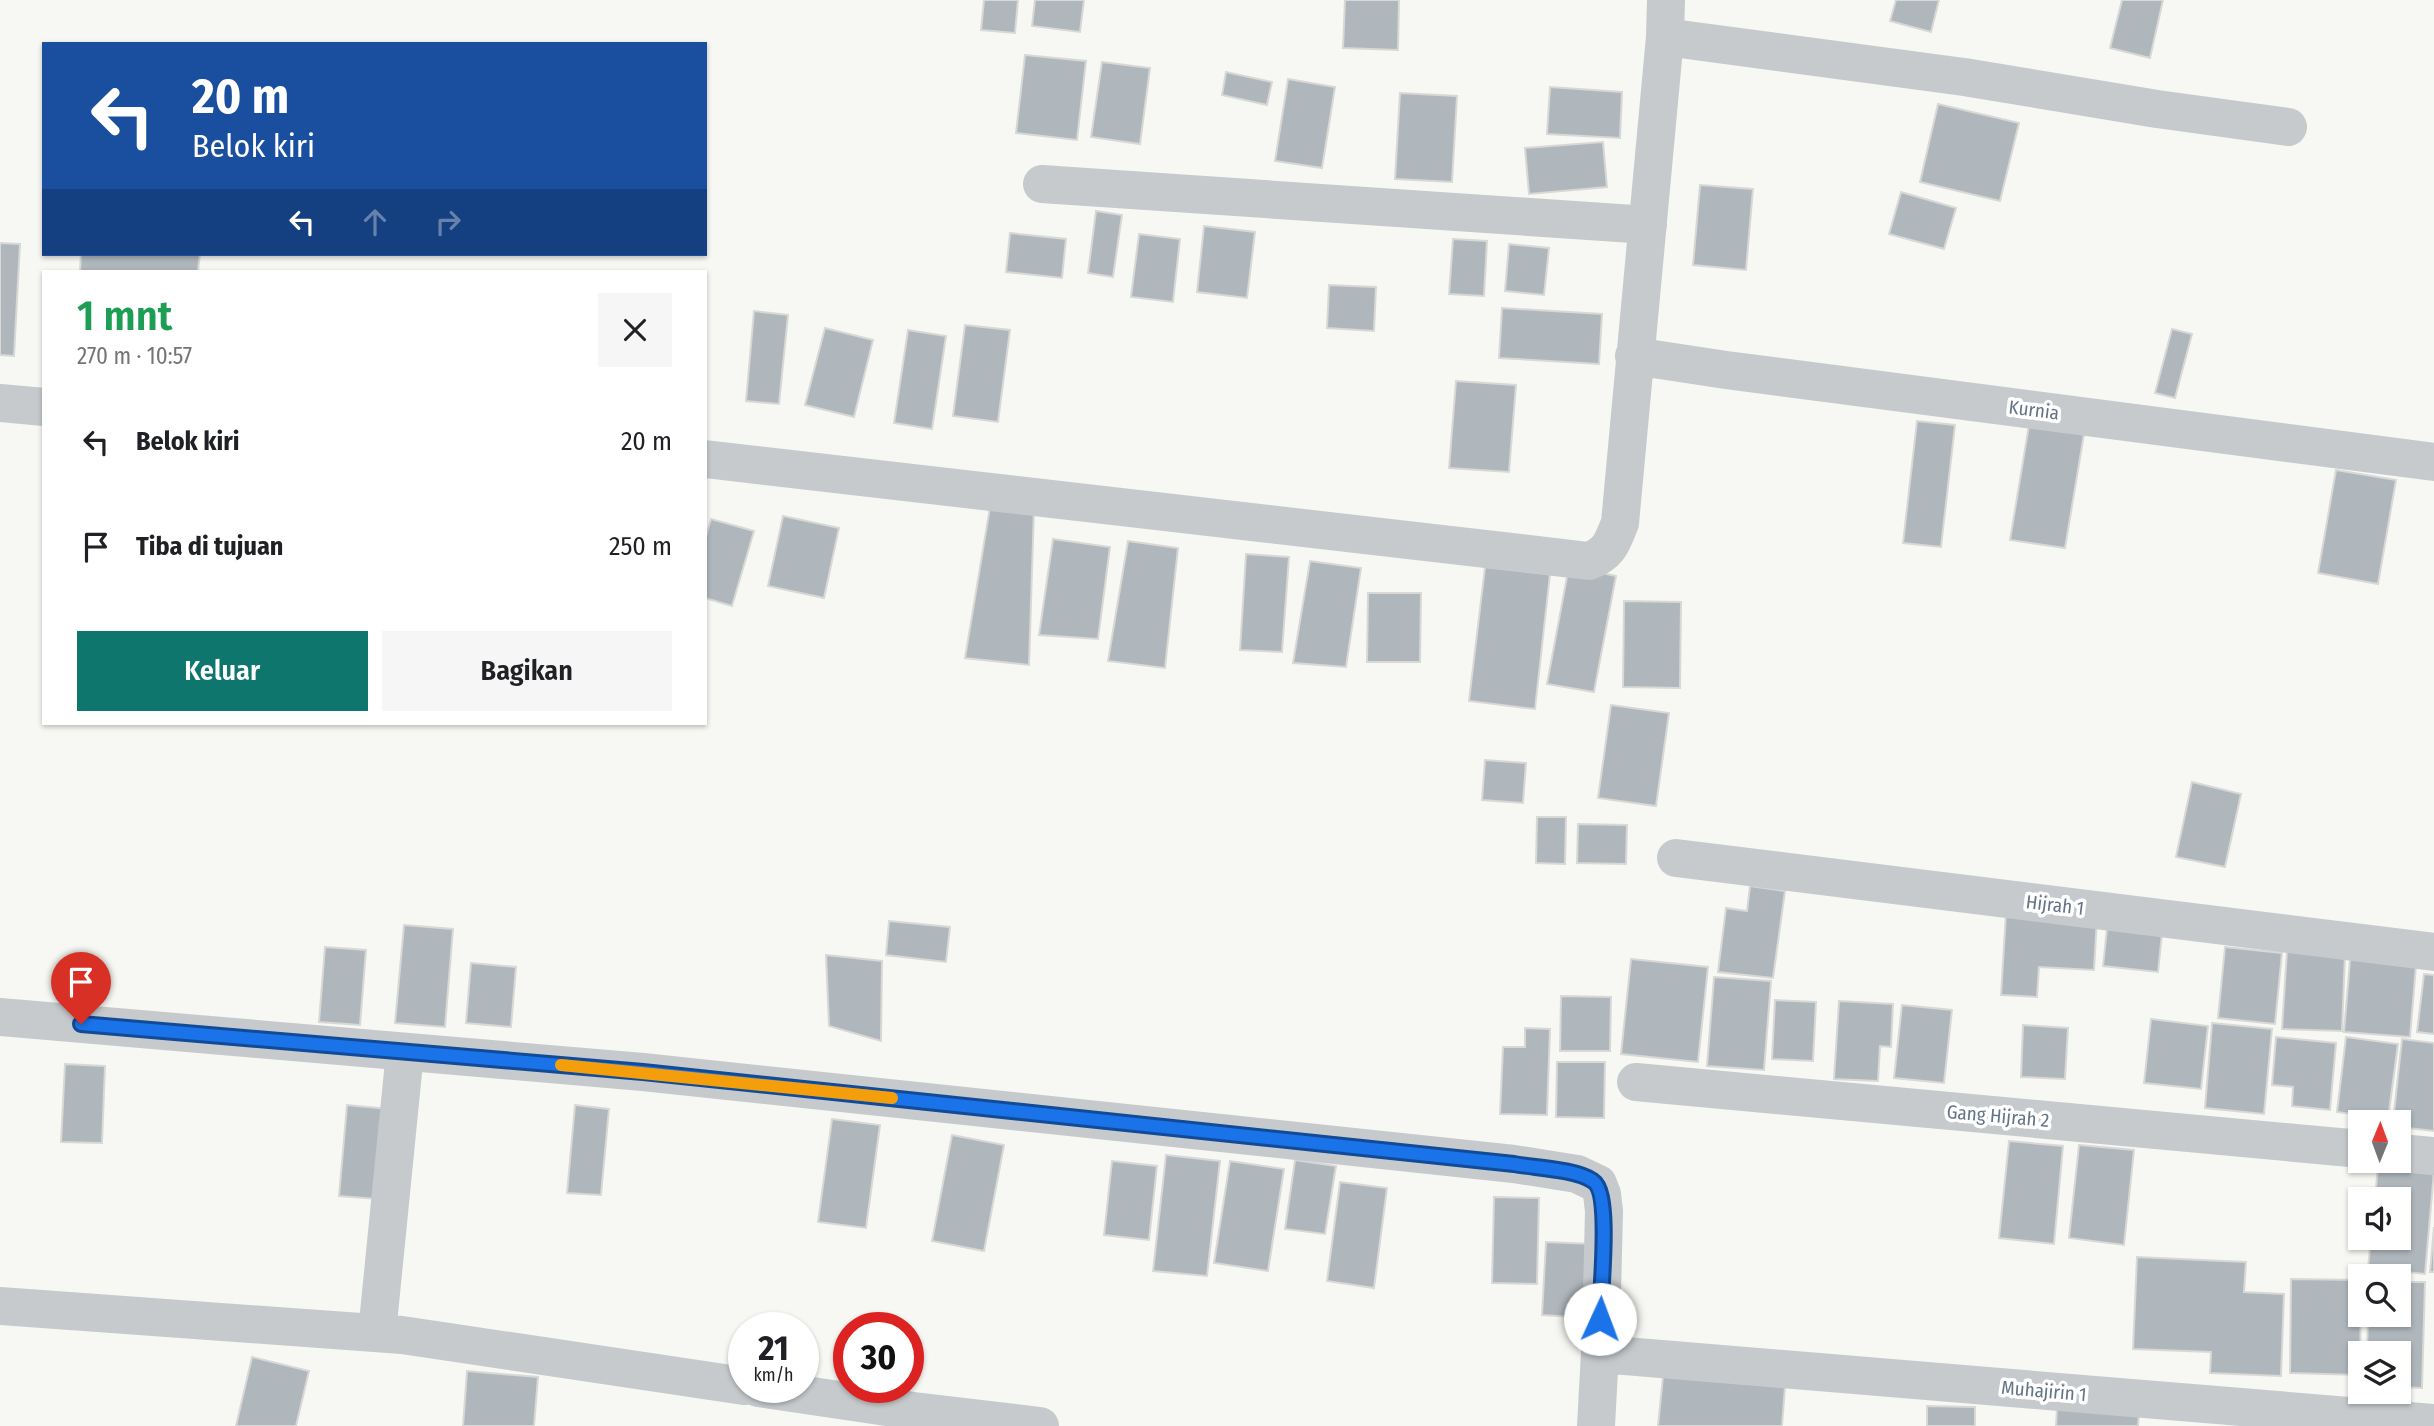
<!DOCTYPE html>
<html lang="id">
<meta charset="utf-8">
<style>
:root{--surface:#fff;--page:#f6f6f6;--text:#202124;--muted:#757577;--accent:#0f766e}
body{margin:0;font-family:"Fira Sans Condensed",sans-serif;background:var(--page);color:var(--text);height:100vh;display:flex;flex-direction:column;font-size:26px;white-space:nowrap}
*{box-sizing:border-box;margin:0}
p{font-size:23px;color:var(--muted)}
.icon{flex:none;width:38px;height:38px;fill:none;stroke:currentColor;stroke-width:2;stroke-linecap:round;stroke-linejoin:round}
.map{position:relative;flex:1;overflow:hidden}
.side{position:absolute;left:42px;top:270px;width:665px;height:455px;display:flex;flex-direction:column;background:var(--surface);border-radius:0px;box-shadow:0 2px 5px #0004}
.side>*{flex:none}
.banner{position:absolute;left:42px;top:42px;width:665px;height:214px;border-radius:0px;box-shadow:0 2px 5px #0004;background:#1a4fa0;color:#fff;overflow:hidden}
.needle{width:46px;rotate:1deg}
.buttons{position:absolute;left:2348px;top:1110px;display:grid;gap:14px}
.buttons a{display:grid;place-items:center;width:63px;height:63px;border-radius:0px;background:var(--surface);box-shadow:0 2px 5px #0004;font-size:35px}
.speed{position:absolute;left:728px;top:1312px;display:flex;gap:14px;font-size:35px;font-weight:700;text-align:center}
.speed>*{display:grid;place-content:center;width:91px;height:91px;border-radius:50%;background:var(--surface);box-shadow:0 2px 5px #0004;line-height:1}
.speed small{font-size:18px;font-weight:400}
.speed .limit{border:10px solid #d22;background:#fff;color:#111}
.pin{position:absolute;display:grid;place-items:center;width:60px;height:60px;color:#fff;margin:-72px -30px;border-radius:50% 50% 50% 0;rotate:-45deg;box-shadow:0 0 7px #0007}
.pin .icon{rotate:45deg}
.me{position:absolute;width:77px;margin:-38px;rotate:2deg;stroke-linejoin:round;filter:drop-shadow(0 0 5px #0008)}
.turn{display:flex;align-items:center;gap:24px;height:147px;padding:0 35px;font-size:32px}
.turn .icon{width:91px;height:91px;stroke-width:2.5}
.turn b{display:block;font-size:49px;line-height:60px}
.lanes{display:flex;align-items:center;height:66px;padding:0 35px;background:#0003;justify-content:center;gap:35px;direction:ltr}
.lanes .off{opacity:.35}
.round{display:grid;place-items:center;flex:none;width:74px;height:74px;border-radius:0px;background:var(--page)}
.overview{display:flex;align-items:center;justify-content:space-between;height:119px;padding:0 35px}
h1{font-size:42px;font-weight:600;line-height:52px;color:#1e9e55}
.primary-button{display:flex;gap:14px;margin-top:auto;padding:14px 35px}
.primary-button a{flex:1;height:80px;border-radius:0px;background:var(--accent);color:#fff;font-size:28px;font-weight:600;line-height:80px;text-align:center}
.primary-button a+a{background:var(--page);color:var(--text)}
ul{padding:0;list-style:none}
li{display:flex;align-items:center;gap:21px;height:105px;padding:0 35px}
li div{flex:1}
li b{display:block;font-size:26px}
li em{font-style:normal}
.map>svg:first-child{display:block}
.building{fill:#afb7bd;stroke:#d8d8d6;stroke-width:2}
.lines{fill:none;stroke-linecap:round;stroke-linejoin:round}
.street{stroke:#c6cacd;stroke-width:38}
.route-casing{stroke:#114b97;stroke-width:18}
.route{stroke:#1a73e8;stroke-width:12}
.slow{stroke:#f59e0b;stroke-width:12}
.labels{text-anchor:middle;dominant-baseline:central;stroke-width:7;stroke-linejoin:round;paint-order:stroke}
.street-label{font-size:19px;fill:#637487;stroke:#fff}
</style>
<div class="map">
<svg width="2434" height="1426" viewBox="0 0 2434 1426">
<rect width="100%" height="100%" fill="#f7f7f3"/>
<path class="building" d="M 984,0 L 1018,0 L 1015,33 L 981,30 Z
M 1035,0 L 1084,0 L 1080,32 L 1032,26 Z
M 1345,0 L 1399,0 L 1398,50 L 1343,48 Z
M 1896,0 L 1939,0 L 1931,32 L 1890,21 Z
M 2122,0 L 2163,0 L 2150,58 L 2110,48 Z
M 1025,55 L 1086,61 L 1077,140 L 1016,133 Z
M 1102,62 L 1150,68 L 1140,144 L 1091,137 Z
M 1226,72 L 1272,82 L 1267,105 L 1222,95 Z
M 1288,79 L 1335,87 L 1322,168 L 1275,161 Z
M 1550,87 L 1622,92 L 1620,138 L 1547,134 Z
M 1400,93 L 1457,96 L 1452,182 L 1395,179 Z
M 1938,104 L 2019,123 L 2000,201 L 1920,182 Z
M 1603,142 L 1607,187 L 1529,194 L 1525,148 Z
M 1700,185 L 1753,189 L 1746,270 L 1693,265 Z
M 1901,192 L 1956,208 L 1944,249 L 1889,234 Z
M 1096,211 L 1122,215 L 1113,277 L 1088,273 Z
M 1204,226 L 1255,232 L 1247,298 L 1197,292 Z
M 1010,233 L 1066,239 L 1062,278 L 1006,272 Z
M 1139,234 L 1180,239 L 1173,302 L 1131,297 Z
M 1453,239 L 1487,241 L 1484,296 L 1449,294 Z
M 0,243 L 20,244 L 14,356 L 0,355 Z
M 1509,244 L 1549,248 L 1544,295 L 1505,291 Z
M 81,254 L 200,254 L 198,271 L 80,271 Z
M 1329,285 L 1376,287 L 1374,331 L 1327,328 Z
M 1502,308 L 1602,314 L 1599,364 L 1499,358 Z
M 754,311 L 788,315 L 779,404 L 746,401 Z
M 965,325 L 1010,330 L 998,422 L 953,416 Z
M 825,328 L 873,340 L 854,417 L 805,405 Z
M 2172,329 L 2192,334 L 2175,398 L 2155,393 Z
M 908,330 L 946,336 L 932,429 L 894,423 Z
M 1456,381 L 1516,385 L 1509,472 L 1449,468 Z
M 1917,421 L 1955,425 L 1941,547 L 1903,543 Z
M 2029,425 L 2084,434 L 2065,548 L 2010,540 Z
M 2336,470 L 2396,480 L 2378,584 L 2318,573 Z
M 991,501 L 1034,509 L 1029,665 L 965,658 Z
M 783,516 L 839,528 L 824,598 L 768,586 Z
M 711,519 L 754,531 L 732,606 L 705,598 L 705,540 Z
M 1053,539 L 1110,547 L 1098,639 L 1039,635 Z
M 1128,541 L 1178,548 L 1165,668 L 1108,661 Z
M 1246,554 L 1289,557 L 1282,652 L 1240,650 Z
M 1310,561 L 1361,568 L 1346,667 L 1293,663 Z
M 1569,566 L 1616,576 L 1594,692 L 1547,684 Z
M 1485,567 L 1550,574 L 1535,709 L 1469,701 Z
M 1368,593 L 1421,593 L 1420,662 L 1367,662 Z
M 1624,601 L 1681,602 L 1680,688 L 1623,687 Z
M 1611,705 L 1669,713 L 1656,806 L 1598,798 Z
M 1485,760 L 1526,763 L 1523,803 L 1482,800 Z
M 2192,782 L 2241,794 L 2225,867 L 2176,857 Z
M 1537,817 L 1566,817 L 1565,864 L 1536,863 Z
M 1578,824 L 1627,825 L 1626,864 L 1577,863 Z
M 1750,886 L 1785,891 L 1773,978 L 1718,972 L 1726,908 L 1747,911 Z
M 2006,913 L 2097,918 L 2094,970 L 2039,967 L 2037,997 L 2001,995 Z
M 2108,919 L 2163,924 L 2158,972 L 2103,966 Z
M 889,921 L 950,927 L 946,962 L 886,955 Z
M 404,925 L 453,929 L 445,1027 L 395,1023 Z
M 325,947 L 366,950 L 360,1025 L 319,1022 Z
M 2225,947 L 2282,953 L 2275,1024 L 2218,1018 Z
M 2351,948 L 2417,954 L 2410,1037 L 2344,1032 Z
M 2287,951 L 2345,954 L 2342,1031 L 2282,1029 Z
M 826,955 L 882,961 L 881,1041 L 829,1026 Z
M 1631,959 L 1708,967 L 1698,1062 L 1621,1054 Z
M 471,963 L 516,967 L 511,1027 L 466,1023 Z
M 2424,974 L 2434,975 L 2434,1034 L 2417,1032 Z
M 1714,977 L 1771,981 L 1764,1070 L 1707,1066 Z
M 1561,996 L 1611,997 L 1610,1051 L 1560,1051 Z
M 1775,1000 L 1816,1002 L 1813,1061 L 1772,1059 Z
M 1839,1001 L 1893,1004 L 1891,1047 L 1880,1046 L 1878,1081 L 1834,1079 Z
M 1902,1005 L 1952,1010 L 1944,1083 L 1894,1078 Z
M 2151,1019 L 2208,1026 L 2201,1089 L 2144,1083 Z
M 2212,1023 L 2272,1029 L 2264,1114 L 2205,1108 Z
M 2023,1025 L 2068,1028 L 2065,1079 L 2021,1077 Z
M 1525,1028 L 1550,1029 L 1547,1115 L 1500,1114 L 1503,1047 L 1525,1047 Z
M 2276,1037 L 2336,1043 L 2330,1110 L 2292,1106 L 2293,1087 L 2272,1085 Z
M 2346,1037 L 2398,1044 L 2388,1119 L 2337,1112 Z
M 2402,1039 L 2434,1043 L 2434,1131 L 2399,1127 L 2399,1122 L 2393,1122 Z
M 1557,1062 L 1605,1062 L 1604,1118 L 1556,1117 Z
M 65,1064 L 105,1066 L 102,1143 L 61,1142 Z
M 347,1105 L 399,1110 L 391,1200 L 339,1196 Z
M 575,1105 L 609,1109 L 601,1195 L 567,1193 Z
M 832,1119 L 880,1125 L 866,1228 L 818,1222 Z
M 952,1135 L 1004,1145 L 984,1251 L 932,1241 Z
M 2009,1141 L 2063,1146 L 2054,1244 L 1999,1238 Z
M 2079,1145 L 2134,1150 L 2124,1245 L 2069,1238 Z
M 1166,1155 L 1220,1161 L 1207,1276 L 1153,1271 Z
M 1295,1160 L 1336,1166 L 1325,1234 L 1285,1229 Z
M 1112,1161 L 1157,1166 L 1149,1240 L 1104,1235 Z
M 1230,1161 L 1284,1169 L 1268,1271 L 1214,1263 Z
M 2378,1166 L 2434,1171 L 2425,1274 L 2368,1268 L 2371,1237 L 2399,1237 L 2399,1199 L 2375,1199 Z
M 1340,1182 L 1387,1188 L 1374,1288 L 1327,1281 Z
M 1494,1197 L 1539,1198 L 1537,1284 L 1492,1283 Z
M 2434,1227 L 2434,1272 L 2430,1272 Z
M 1546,1242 L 1593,1244 L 1590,1318 L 1542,1315 Z
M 2137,1257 L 2246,1262 L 2244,1292 L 2284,1294 L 2281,1376 L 2210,1373 L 2211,1352 L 2133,1349 Z
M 2291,1279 L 2361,1280 L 2360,1375 L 2290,1373 Z
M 2399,1282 L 2425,1282 L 2422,1388 L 2399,1387 L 2399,1353 L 2367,1353 L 2368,1314 L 2399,1314 Z
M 252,1357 L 309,1371 L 296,1426 L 236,1426 Z
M 467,1371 L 538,1377 L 534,1426 L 463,1426 Z
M 1663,1376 L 1785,1387 L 1782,1426 L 1658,1426 Z
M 1927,1406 L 1975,1407 L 1975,1426 L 1927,1426 Z
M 2057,1409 L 2139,1414 L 2138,1426 L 2056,1426 Z"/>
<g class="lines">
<path class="street" d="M 1665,37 L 1964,77 L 2157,109 L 2288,127
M 1042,184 L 1648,225
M 1634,356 L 1726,370 L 2434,462
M 0,403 L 44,407
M 705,459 L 1589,561 C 1610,553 1612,542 1620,523 L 1665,37 L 1666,0
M 1676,858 L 2434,952
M 0,1017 L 643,1072 L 1514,1164 L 1577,1174 L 1598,1184 L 1602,1194 L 1604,1211 L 1601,1334 L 1604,1348 L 1613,1355 L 2434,1423
M 1636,1082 L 2361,1149
M 2399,1153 L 2434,1156
M 0,1306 L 402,1335 L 744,1386
M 377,1333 L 405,1052
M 758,1388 L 914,1411 L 1040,1426
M 1596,1426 L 1601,1334"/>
</g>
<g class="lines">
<defs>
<path id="route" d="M 81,1024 L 643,1072 L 1514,1164 C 1535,1168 1576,1169 1593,1181 C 1612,1193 1600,1294 1600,1319"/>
</defs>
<use href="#route" class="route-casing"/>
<use href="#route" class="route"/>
<path class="slow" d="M 561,1065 L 892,1098"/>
</g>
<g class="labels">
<g class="street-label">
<text transform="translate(2034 410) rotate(7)">Kurnia</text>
<text transform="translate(2055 905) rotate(7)">Hijrah 1</text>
<text transform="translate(1998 1116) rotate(5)">Gang Hijrah 2</text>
<text transform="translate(2044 1391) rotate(5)">Muhajirin 1</text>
</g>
</g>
</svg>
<div class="buttons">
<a><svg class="needle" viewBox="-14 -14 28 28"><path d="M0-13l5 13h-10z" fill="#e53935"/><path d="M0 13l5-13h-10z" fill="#757577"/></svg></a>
<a><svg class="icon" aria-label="sound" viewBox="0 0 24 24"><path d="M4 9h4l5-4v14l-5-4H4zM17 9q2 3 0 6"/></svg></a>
<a><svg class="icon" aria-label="search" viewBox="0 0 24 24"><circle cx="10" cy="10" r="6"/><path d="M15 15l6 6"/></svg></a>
<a><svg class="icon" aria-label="layers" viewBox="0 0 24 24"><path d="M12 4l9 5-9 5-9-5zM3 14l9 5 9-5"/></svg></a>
</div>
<div class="speed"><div>21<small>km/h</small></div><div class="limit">30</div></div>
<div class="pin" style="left:81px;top:1024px;background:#d93025"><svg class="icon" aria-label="arrive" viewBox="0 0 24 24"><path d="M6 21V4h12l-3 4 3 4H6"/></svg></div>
<svg class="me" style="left:1600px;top:1319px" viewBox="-20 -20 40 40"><circle r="19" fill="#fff"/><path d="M0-13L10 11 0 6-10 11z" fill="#1a73e8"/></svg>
<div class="banner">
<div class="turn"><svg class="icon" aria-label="left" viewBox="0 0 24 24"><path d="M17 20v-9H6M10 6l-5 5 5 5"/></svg><div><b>20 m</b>Belok kiri</div></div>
<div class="lanes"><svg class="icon" aria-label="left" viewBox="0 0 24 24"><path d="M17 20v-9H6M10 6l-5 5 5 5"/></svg><svg class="icon off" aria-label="ahead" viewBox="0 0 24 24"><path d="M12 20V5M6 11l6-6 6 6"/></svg><svg class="icon off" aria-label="right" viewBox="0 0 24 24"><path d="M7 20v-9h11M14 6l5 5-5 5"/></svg></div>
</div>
<section class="side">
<div class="overview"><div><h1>1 mnt</h1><p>270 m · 10:57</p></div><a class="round"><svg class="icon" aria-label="close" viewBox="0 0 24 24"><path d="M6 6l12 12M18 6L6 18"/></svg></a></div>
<ul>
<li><svg class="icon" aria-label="left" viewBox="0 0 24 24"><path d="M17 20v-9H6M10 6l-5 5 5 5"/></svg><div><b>Belok kiri</b></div><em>20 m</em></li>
<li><svg class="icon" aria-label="arrive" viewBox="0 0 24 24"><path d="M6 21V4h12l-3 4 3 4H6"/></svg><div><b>Tiba di tujuan</b></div><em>250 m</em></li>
</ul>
<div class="primary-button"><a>Keluar</a><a>Bagikan</a></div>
</section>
</div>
